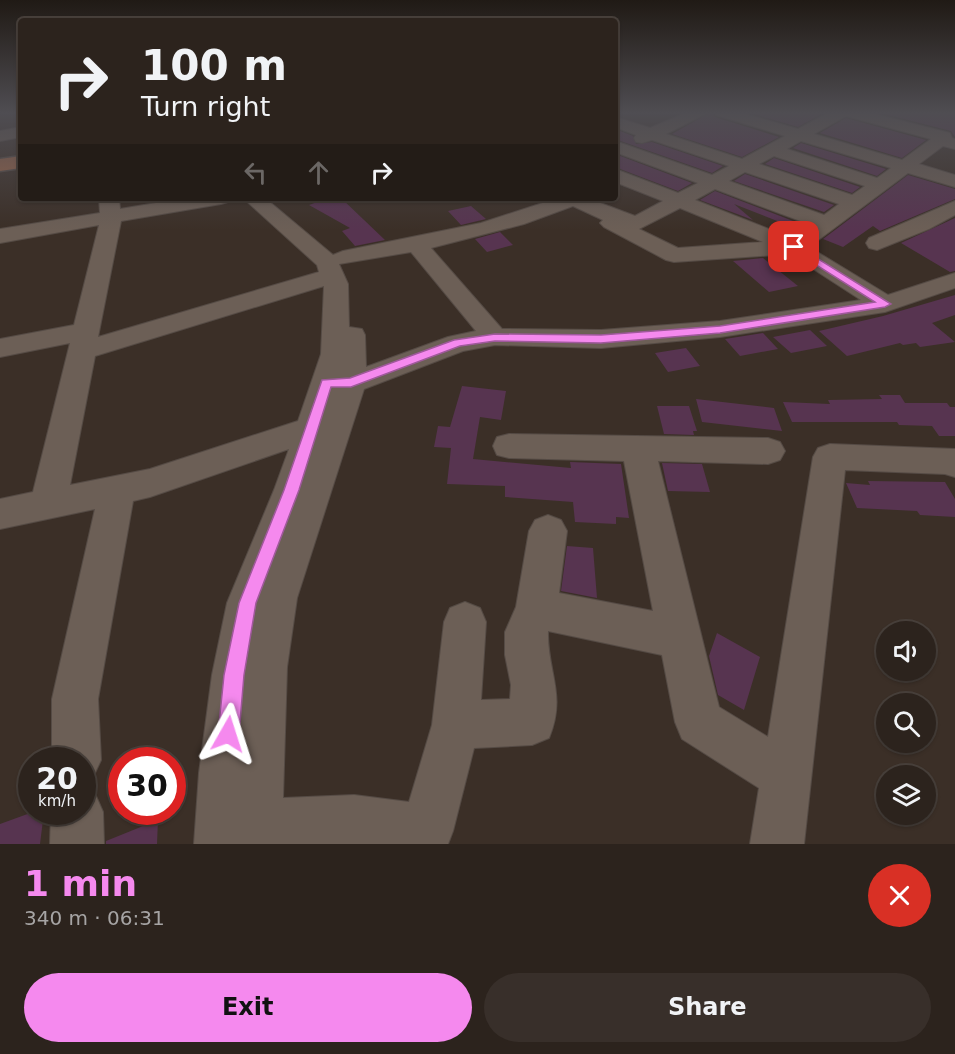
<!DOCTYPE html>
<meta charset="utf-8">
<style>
:root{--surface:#2c231d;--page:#382f2a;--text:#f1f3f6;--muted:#a6a4a4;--line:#48403b;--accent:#f589ee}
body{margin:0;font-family:"DejaVu Sans",sans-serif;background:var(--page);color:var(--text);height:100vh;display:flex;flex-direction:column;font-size:22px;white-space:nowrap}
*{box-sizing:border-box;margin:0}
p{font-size:20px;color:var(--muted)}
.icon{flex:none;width:33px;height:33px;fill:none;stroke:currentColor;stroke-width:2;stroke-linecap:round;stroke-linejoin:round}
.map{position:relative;height:844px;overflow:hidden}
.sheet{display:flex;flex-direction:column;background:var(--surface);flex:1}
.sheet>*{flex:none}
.banner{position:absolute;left:18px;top:18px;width:600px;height:183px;border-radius:6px;box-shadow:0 2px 4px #0004,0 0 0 2px var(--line);background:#2c231d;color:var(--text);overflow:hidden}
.fabs{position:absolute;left:876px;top:621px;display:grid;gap:12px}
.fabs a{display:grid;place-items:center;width:60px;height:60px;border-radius:50%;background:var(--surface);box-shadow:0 2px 4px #0004,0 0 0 2px var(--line);font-size:30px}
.speed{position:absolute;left:18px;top:747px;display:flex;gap:12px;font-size:30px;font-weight:700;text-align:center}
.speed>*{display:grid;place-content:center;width:78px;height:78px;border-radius:50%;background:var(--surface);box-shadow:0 2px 4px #0004,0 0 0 2px var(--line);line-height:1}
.speed small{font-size:15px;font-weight:400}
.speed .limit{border:9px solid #d22;background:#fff;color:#111}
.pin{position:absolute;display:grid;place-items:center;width:51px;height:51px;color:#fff;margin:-26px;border-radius:12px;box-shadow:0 3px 9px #0006}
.me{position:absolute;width:66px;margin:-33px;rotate:6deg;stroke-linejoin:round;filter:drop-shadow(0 0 4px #0008)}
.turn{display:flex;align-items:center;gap:21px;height:126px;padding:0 24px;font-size:27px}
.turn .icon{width:78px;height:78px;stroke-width:2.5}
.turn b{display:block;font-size:42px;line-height:51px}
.lanes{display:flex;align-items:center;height:57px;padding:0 24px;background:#0003;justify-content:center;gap:30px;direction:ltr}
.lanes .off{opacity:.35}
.round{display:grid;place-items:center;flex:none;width:63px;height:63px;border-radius:32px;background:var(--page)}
.overview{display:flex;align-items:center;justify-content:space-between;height:102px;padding:0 24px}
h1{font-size:36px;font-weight:800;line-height:45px;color:var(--accent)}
.action{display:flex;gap:12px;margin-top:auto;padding:12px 24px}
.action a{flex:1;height:69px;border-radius:36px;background:var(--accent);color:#111;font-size:24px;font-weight:800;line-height:69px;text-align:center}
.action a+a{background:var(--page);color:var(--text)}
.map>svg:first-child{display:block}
.building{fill:#573450}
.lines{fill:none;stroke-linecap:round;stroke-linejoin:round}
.minor-casing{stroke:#554b45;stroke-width:2}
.major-casing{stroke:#554b45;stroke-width:3}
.minor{fill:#6c5f56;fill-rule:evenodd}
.major{fill:#9d6649;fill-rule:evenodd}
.route{fill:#f589ee;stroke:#9f599b;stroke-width:1.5}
</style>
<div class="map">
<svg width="955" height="844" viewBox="0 0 955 844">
<rect width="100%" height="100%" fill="#3b2f27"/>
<path class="building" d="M 711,112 L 715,117 L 779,137 L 742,157 L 672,134 Z
M 747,112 L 825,112 L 798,127 Z
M 877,112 L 955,112 L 955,137 L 951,131 Z
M 846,118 L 926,140 L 902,158 L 820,133 Z
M 620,131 L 633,136 L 636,144 L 652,142 L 723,166 L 712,173 L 615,139 L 615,134 Z
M 801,143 L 886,169 L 877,176 L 793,148 Z
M 615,154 L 692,183 L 678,191 L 615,167 Z
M 774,158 L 860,187 L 852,193 L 765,164 Z
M 745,174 L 834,205 L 824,212 L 734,181 Z
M 908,175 L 955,189 L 955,199 L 880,231 L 873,226 L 843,247 L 823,239 Z
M 715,191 L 806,226 L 800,230 L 734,204 L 753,220 L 700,200 Z
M 328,198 L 341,198 L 385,240 L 355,246 L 342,231 L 350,228 L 309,205 Z
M 471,206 L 486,219 L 461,225 L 448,211 Z
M 955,218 L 955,271 L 950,272 L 901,243 Z
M 500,232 L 513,245 L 487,252 L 475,239 Z
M 763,258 L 798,286 L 769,292 L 733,261 Z
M 955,295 L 955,315 L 932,323 L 955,342 L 920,347 L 916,343 L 903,345 L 900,343 L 847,356 L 819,331 L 883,316 Z
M 810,330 L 827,346 L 791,353 L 773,337 Z
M 763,333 L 778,349 L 740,356 L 725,339 Z
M 686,348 L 700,366 L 668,372 L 655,353 Z
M 462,386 L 506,391 L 501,420 L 480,417 L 473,459 L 571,468 L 570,462 L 621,464 L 629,518 L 616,517 L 616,524 L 575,522 L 573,502 L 505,497 L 505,486 L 447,484 L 451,448 L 434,447 L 438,426 L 450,427 Z
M 879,395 L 900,395 L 905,403 L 947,403 L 950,407 L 955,407 L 955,436 L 939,436 L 932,426 L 899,425 L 897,422 L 792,422 L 783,402 L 830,404 L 828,400 L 882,399 Z
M 696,399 L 774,408 L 782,431 L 702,422 Z
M 657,406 L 689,406 L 697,431 L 693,431 L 694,435 L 664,434 Z
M 662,463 L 702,464 L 710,492 L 668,491 Z
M 868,481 L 945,482 L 955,499 L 955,517 L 920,515 L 917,511 L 857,508 L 846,483 L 870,485 Z
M 567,546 L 593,548 L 597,598 L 561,591 Z
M 717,633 L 760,657 L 744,710 L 718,695 L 709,656 Z
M 33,812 L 44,812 L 40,844 L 0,844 L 0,824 Z
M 158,820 L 157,844 L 106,844 L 106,841 Z"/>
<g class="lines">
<defs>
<path id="minor" d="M 688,112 L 709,112 L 666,134 L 742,159 L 785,136 L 716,115 L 714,112 L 738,112 L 798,129 L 830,112 L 867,112 L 950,133 L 952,138 L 955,139 L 955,149 L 943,146 L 919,164 L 955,175 L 955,187 L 908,173 L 809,247 L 888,295 L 955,273 L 955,288 L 885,312 L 720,337 L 601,348 L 495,345 L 463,351 L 364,389 L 297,598 L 287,667 L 283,798 L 354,795 L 409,802 L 432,725 L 444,622 L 450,608 L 465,602 L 480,608 L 486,622 L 481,700 L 510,699 L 511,685 L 505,655 L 505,632 L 516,607 L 529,531 L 535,520 L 548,515 L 561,520 L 567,531 L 559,593 L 653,611 L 624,461 L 509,458 L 497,455 L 493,446 L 497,437 L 509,434 L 768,438 L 780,442 L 785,451 L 780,460 L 768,464 L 658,461 L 719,707 L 768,737 L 813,457 L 818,448 L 830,444 L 955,449 L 955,477 L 945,474 L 845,470 L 804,844 L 750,844 L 759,788 L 682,739 L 675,722 L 662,655 L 548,631 C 547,672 567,695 549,738 L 532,745 L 474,748 L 453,831 L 448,844 L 194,844 L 199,773 L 212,675 L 227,603 L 274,490 L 289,449 L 150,497 L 133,501 L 98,699 L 101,760 L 93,777 L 82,782 L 82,760 L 52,760 L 52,699 L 95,509 L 0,529 L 0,499 L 33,492 L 70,343 L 0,357 L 0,339 L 74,325 L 99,225 L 0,243 L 0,229 L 100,213 L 99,198 L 119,198 L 120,209 L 186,198 L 231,198 L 228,202 L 221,204 L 121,221 L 98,337 L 319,272 L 317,265 L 243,198 L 265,198 L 333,255 L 343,251 L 481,223 L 558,198 L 587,198 L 635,216 L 663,201 L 615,182 L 615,169 L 678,193 L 698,183 L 615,152 L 615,141 L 712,175 L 729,166 L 652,140 L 642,143 L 636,142 L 634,138 L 636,135 L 615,127 L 615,117 L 650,128 ZM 846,116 L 931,139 L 902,160 L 814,134 ZM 801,141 L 891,168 L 877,178 L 787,149 ZM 774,156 L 865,186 L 852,195 L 759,164 ZM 745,172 L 839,204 L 824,215 L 729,181 ZM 715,189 L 811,225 L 792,238 L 695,200 ZM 573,206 L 603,220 L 600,223 L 604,227 L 666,260 L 674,262 L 790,254 L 861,300 L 720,321 L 601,330 L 502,329 L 431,248 L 524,224 ZM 680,208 L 763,242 L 678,248 L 639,229 ZM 411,252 L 476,331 L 448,337 L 366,367 L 365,335 L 362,329 L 349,327 L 348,284 L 339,264 ZM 324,286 L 321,354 L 298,421 L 150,469 L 70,485 L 95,356 Z
M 21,127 L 21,137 L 0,141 L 0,131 Z
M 955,201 L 955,215 L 929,229 L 877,250 L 869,248 L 866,243 L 869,238 Z
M 82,788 L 95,794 L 103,812 L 104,844 L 50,844 L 51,812 L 82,812 Z"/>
<path id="major" d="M 21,156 L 21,168 L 0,171 L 0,159 Z"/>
</defs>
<use href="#minor" class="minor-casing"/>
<use href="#major" class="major-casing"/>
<use href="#minor" class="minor"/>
<use href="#major" class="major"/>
</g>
<linearGradient id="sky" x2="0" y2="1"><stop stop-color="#201a15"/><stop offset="0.49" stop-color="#4f4d52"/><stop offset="1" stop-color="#4f4d52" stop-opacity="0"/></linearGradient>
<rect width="955" height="230" fill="url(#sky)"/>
<path class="route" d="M 794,244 L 891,304 L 885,307 L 720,333 L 601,343 L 495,341 L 460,346 L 351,387 L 331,387 L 299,490 L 256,603 L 244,675 L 239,734 L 235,741 L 228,744 L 221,741 L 218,734 L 224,675 L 239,603 L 284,490 L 322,380 L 350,378 L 454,340 L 495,334 L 601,335 L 720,326 L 875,302 L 791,249 L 789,247 Z"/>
</svg>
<div class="fabs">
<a><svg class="icon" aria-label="sound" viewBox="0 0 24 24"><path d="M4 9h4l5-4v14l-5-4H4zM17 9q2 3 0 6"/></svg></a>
<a><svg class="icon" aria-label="search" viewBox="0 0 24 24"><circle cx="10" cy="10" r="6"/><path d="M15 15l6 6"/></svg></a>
<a><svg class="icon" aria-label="layers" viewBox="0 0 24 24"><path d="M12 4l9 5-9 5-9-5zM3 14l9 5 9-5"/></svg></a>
</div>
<div class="speed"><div>20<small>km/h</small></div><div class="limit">30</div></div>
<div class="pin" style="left:794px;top:247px;background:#d93025"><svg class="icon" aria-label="arrive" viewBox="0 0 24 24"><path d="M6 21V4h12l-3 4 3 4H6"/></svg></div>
<svg class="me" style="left:228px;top:734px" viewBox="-20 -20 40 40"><path d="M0-17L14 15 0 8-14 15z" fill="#f589ee" stroke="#fff" stroke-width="4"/></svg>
<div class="banner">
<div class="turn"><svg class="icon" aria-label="right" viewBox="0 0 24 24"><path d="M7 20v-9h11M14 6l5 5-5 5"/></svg><div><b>100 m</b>Turn right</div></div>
<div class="lanes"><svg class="icon off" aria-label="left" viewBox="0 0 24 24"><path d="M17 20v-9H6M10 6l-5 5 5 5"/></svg><svg class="icon off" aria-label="ahead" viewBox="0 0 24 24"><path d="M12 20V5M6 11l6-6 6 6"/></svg><svg class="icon" aria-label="right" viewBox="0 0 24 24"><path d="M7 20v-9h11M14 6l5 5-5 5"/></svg></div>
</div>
</div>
<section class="sheet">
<div class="overview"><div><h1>1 min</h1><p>340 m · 06:31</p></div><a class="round" style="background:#d93025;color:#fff"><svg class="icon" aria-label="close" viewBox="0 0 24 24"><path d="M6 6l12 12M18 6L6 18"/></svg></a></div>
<div class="action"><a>Exit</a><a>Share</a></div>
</section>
